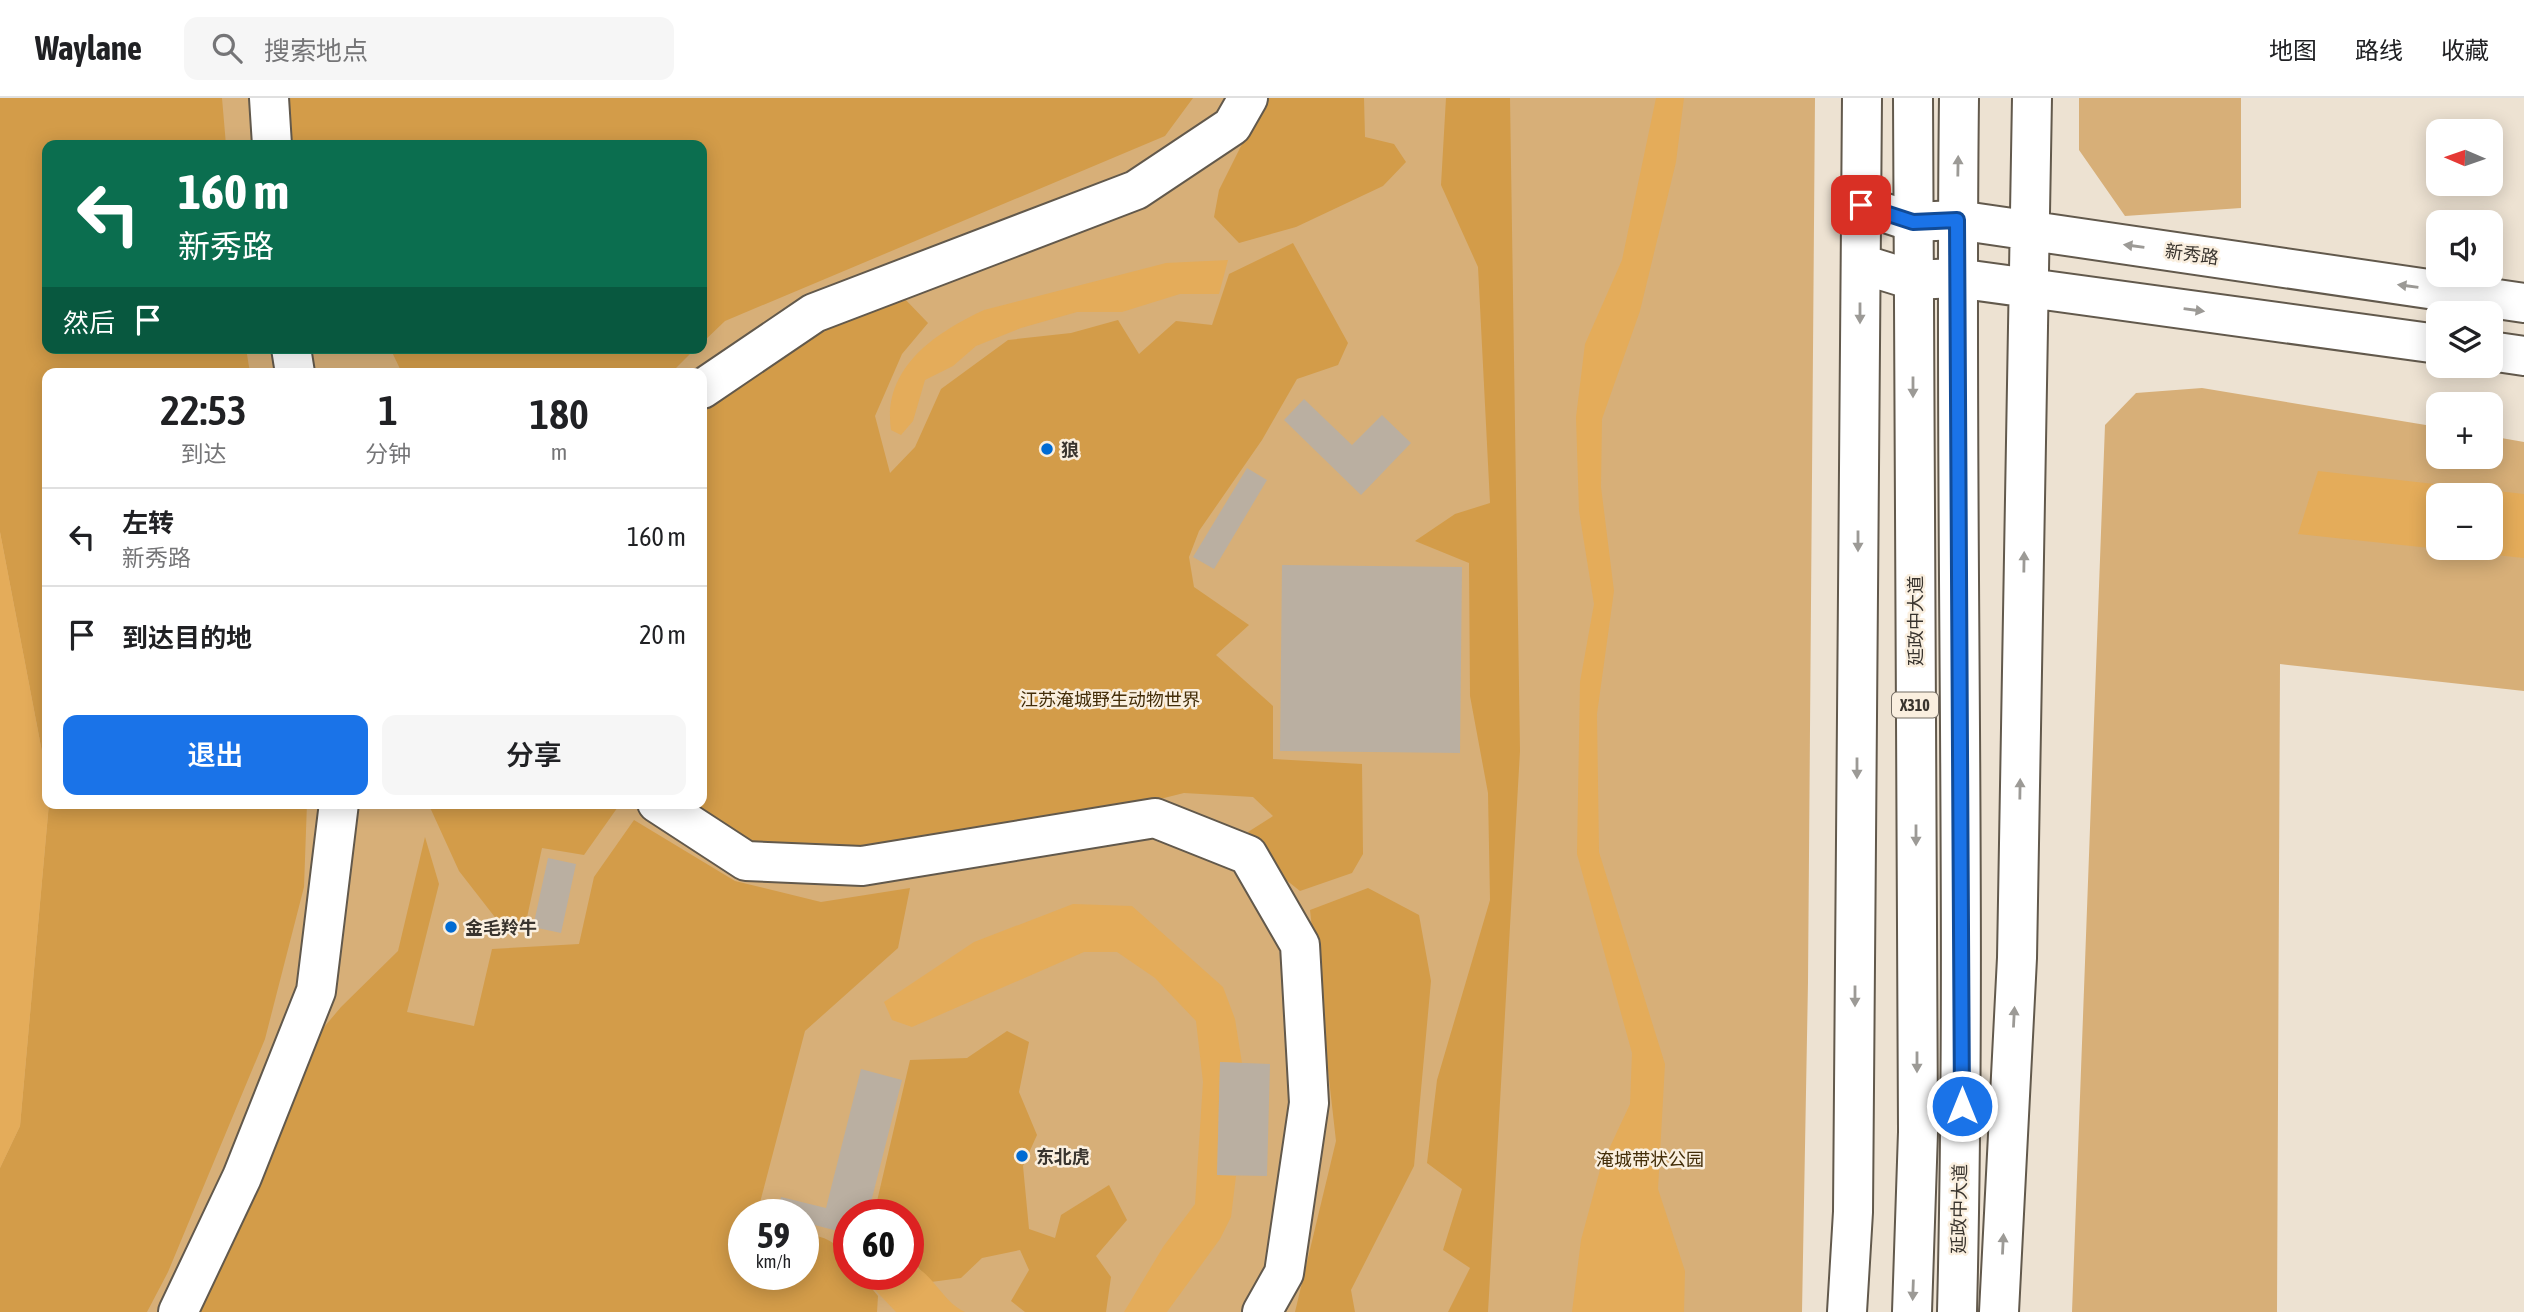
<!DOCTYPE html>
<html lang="zh">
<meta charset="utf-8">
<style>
:root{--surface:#fff;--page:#f6f6f6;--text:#202124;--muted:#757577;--line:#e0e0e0;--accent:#1a73e8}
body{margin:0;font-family:"Asap Condensed","Noto Sans SC",sans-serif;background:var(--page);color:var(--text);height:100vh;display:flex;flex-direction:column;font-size:26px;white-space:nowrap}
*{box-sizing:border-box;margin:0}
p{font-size:23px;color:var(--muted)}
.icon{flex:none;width:38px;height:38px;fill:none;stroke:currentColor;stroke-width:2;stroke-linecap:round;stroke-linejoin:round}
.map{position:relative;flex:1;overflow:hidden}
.details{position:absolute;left:42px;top:270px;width:665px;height:441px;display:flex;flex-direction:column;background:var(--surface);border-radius:14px;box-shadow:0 4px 18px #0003}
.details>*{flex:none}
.banner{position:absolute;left:42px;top:42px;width:665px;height:214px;border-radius:14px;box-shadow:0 4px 18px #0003;background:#0b6e4f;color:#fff;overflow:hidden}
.needle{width:46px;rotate:272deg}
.controls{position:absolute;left:2426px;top:21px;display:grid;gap:14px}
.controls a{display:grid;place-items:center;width:77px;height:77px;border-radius:14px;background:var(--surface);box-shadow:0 4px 18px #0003;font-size:35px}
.speed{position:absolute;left:728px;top:1101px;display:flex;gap:14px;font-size:35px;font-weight:700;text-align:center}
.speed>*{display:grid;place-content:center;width:91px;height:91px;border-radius:50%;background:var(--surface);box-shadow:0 4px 18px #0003;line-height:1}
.speed small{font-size:18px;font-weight:400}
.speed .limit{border:10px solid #d22;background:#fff;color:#111}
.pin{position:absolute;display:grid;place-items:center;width:60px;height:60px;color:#fff;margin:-30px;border-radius:14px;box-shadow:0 4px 10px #0006}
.me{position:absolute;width:77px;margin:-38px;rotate:0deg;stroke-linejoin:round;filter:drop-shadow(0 0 5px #0008)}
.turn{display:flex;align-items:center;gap:24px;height:147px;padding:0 21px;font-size:32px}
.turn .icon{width:91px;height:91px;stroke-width:2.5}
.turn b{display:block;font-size:49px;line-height:60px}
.then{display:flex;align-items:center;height:66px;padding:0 21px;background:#0003;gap:14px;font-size:26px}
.eta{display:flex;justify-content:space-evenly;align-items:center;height:119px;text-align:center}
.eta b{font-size:42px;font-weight:600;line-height:49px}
.primary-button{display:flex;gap:14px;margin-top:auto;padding:14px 21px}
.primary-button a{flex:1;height:80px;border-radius:14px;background:var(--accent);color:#fff;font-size:28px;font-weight:600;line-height:80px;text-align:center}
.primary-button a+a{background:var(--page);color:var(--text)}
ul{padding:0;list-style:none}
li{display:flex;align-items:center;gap:21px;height:98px;padding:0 21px;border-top:2px solid var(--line)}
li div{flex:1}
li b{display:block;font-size:26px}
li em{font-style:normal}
header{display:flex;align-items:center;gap:42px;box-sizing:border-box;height:98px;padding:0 35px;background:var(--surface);border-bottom:2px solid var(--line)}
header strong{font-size:33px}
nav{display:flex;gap:38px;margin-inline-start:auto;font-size:24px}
.search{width:490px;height:63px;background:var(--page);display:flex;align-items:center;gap:18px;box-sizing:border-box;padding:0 24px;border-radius:14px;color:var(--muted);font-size:26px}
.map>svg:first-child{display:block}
.green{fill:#d7af78;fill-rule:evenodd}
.forest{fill:#d39c49}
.water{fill:#e4ac5a;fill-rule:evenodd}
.building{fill:#baafa1}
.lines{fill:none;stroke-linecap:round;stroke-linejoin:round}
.minor-casing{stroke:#62594c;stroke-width:42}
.major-casing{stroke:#62594c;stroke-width:42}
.minor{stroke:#fff;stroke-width:38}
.major{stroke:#fff;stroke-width:38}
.oneway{fill:#9c9a96}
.route-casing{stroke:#114b97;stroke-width:18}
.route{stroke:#1a73e8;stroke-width:12}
.poi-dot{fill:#006bd3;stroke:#faefdf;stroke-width:2.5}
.labels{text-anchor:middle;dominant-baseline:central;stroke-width:5;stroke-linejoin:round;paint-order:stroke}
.shield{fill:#faefdf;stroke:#736c63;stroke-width:2}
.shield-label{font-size:16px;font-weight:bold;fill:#39342e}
.street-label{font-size:18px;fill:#39342e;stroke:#faefdf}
.poi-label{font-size:18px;font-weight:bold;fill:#39342e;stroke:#faefdf;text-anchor:start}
.park-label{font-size:18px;fill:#432d08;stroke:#faefdf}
</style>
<header>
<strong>Waylane</strong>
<div class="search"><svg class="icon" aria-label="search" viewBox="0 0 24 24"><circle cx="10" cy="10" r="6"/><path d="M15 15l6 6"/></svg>搜索地点</div>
<nav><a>地图</a><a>路线</a><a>收藏</a></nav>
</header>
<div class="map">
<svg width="2524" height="1214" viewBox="0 0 2524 1214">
<rect width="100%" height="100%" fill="#ede2d2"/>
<path class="green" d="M 0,0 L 1815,0 L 1808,884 L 1802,1214 L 0,1214 ZM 47,47 L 702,47 L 702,250 L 47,250 ZM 47,275 L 702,275 L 702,705 L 47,705 ZM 744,1116 L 803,1116 L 803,1176 L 744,1176 ZM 849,1116 L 908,1116 L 908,1176 L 849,1176 Z
M 2079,0 L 2241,0 L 2241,110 L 2125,118 L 2079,52 Z
M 2202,290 L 2438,329 L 2438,359 L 2490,359 L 2490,338 L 2524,344 L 2524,593 L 2280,566 L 2277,1214 L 2072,1214 L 2105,327 L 2136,295 ZM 2438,397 L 2490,397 L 2490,450 L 2438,450 Z"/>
<path class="forest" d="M 0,0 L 222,0 L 226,47 L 47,47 L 47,250 L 246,250 L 250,275 L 47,275 L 47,680 L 0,434 Z
M 287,0 L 1193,0 L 1165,38 L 725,223 L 702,245 L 702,47 L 288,47 Z
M 1265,0 L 1364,0 L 1365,39 L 1394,46 L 1406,64 L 1383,88 L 1296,129 L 1239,145 L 1214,119 L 1219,92 Z
M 1446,0 L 1510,0 L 1520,653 L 1488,1214 L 1448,1214 L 1470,1170 L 1443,1152 L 1462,1091 L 1427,1065 L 1437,982 L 1490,802 L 1488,695 L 1470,598 L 1469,465 L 1415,443 L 1455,416 L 1490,405 L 1478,169 L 1441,87 Z
M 1293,145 L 1348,245 L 1338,267 L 1297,281 L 1262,342 L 1199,433 L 1189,459 L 1194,489 L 1249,527 L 1216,557 L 1273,608 L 1273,661 L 1362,666 L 1363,756 L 1352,775 L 1300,793 L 1262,763 L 1248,734 L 1273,718 L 1253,699 L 1184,695 L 1124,710 L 832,759 L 733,740 L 678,705 L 702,705 L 702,313 L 746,278 L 845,217 L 902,198 L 928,225 L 902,256 L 875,318 L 890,375 L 915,349 L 941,291 L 1008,242 L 1071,235 L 1118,222 L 1139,256 L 1176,223 L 1212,227 L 1229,176 Z
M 390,250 L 696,250 L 671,275 L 402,275 Z
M 49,705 L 307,705 L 304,789 L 265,941 L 168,1174 L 147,1214 L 0,1214 L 0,1070 L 20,1028 Z
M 428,705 L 619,705 L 620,706 L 584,757 L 542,750 L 526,824 L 501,827 L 459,773 Z
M 634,722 L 735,783 L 821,804 L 910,790 L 898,850 L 805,933 L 757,1116 L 744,1116 L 744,1176 L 803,1176 L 803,1134 C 828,1140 849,1147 849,1176 L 860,1176 L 878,1198 L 877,1214 L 192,1214 L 314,941 L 341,909 L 398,853 L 425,739 L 439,786 L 407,914 L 474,928 L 492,851 L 579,846 L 594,779 Z
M 1368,790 L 1419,817 L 1431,883 L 1414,1068 L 1351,1192 L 1355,1214 L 1295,1214 L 1336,1043 L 1310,812 Z
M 1007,933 L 1029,944 L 1019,994 L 1037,1037 L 1023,1068 L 1029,1131 L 1055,1140 L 1061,1117 L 1109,1087 L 1127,1122 L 1096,1158 L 1111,1179 L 1106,1214 L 1025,1214 L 1011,1203 L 1029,1172 L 1020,1152 L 982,1160 L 961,1180 L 931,1184 L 917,1168 L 908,1166 L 908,1116 L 874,1116 L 910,962 L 967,960 Z"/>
<path class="water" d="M 1656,0 L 1684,0 L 1676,64 L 1640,213 L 1602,321 L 1601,389 L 1614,493 L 1597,616 L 1599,754 L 1665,966 L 1658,1091 L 1685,1173 L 1684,1214 L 1572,1214 L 1581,1142 L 1601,1068 L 1630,1006 L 1632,955 L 1577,756 L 1580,584 L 1594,506 L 1579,413 L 1576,319 L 1585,246 L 1622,162 Z
M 1228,162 L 1219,196 L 1180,196 L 1122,214 L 1077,214 L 1021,230 L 976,248 L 953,268 L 925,282 L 913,323 L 901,337 L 891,332 C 882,270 935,235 984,212 L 1166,165 Z
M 2318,373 L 2524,396 L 2524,460 L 2298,436 ZM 2490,397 L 2490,450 L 2438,450 L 2438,397 Z
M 0,434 L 47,680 L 49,705 L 20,1028 L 0,1070 Z
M 1073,806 L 1132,808 L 1223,889 L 1235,921 L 1242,965 L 1220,964 L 1217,1077 L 1236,1078 L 1231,1119 L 1220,1141 L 1167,1214 L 1124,1214 L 1163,1149 L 1195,1106 L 1203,984 L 1196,923 L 1155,880 L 1117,854 L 1084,854 L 912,929 L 892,922 L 884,904 L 974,844 Z
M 908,1166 C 932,1172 942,1204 965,1214 L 896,1214 L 860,1176 L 908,1176 Z"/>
<path class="building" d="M 1304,301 L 1352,347 L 1382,317 L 1411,345 L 1361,397 L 1284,322 Z
M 1247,370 L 1267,382 L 1214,471 L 1193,459 Z
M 1282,467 L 1462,469 L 1460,655 L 1280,653 Z
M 548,760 L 576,766 L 561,835 L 533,829 Z
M 1220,964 L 1270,966 L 1267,1078 L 1217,1077 Z
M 861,971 L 902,982 L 868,1116 L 849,1116 L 849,1136 L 803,1124 L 803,1116 L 777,1116 L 781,1099 L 826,1110 Z"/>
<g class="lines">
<defs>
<path id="minor" d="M 269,0 L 272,47
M 1861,107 L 1913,124 L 1957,122 L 2524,205
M 1861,166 L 1913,182 L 1956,180 L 2438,246
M 291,250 L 295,275
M 2490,253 L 2524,258
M 702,291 L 814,215 L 1136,92 L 1232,28 L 1248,0
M 657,705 L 746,763 L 862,768 L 1155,720 L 1248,757 L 1300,847 L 1309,1005 L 1284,1175 L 1262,1214
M 178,1214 L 242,1079 L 316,893 L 339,705
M 1847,1214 L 1853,1114 L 1862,0
M 1999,1214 L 2017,860 L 2032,0"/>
<path id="major" d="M 1912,1214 L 1918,1034 L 1913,0
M 1957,1214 C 1967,809 1954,405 1959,0"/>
</defs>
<use href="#minor" class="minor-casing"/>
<use href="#major" class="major-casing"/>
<use href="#minor" class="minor"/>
<use href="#major" class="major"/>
</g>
<defs><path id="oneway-solid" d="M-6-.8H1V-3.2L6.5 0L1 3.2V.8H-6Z" transform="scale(1.75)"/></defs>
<g class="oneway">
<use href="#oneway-solid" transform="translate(1958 68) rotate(-89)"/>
<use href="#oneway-solid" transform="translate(2134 148) rotate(-172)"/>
<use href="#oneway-solid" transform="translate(2408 188) rotate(-172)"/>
<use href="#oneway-solid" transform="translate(2194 212) rotate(8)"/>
<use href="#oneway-solid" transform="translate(1860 215) rotate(90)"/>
<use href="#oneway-solid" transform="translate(1913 289) rotate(90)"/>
<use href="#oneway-solid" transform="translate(1858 443) rotate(90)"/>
<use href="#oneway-solid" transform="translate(2024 464) rotate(-89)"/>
<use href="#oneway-solid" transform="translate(1857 670) rotate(90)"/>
<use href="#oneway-solid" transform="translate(2020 691) rotate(-89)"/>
<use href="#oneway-solid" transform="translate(1916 737) rotate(90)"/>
<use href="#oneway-solid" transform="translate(1855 898) rotate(90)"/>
<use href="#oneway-solid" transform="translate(2014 919) rotate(-87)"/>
<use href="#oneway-solid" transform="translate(1917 964) rotate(90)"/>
<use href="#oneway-solid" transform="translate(2003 1146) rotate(-87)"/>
<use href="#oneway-solid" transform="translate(1913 1192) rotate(92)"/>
</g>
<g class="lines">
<defs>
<path id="route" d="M 1861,107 L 1913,124 L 1957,122 L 1962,1008"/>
</defs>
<use href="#route" class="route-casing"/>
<use href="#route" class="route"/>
</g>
<g class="poi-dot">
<circle cx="1047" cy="351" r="7"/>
<circle cx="451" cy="829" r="7"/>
<circle cx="1022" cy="1058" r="7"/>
</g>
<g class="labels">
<rect class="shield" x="1892" y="594.5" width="46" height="25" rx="5"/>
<g class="shield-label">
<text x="1915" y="607">X310</text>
</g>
<g class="street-label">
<text transform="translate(2192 156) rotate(8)">新秀路</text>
<text transform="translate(1915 523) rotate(-90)">延政中大道</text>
<text transform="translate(1959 1111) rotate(-89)">延政中大道</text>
</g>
<g class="poi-label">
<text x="1061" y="351">狼</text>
<text x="465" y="829">金毛羚牛</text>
<text x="1036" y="1058">东北虎</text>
</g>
<g class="park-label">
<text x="1110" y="601">江苏淹城野生动物世界</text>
<text x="1650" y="1061">淹城带状公园</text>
</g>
</g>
</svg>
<div class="controls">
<a><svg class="needle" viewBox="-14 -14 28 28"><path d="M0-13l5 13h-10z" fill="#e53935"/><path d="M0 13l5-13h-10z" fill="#757577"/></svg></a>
<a><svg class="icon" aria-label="sound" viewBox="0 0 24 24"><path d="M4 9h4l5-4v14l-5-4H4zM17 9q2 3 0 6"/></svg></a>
<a><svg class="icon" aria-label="layers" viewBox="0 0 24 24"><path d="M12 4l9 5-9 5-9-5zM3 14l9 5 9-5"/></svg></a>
<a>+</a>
<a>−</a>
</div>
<div class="speed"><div>59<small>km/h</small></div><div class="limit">60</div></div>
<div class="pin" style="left:1861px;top:107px;background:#d93025"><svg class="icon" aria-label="arrive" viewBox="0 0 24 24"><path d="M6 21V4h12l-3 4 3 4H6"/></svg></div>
<svg class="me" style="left:1962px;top:1008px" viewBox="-20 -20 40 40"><circle r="17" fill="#1a73e8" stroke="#fff" stroke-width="3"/><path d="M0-11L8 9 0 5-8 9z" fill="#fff"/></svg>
<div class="banner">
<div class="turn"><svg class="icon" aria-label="left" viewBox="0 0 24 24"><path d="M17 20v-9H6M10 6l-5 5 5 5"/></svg><div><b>160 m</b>新秀路</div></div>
<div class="then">然后<svg class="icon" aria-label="arrive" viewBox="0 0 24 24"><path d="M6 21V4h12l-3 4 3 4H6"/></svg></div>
</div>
<section class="details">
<div class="eta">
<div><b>22:53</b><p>到达</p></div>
<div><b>1</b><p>分钟</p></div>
<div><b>180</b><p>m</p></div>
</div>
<ul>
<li><svg class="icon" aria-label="left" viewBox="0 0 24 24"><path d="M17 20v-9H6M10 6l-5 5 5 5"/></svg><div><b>左转</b><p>新秀路</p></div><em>160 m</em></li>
<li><svg class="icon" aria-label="arrive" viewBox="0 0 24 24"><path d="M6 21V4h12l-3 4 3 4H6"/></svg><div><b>到达目的地</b></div><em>20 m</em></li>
</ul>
<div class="primary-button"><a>退出</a><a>分享</a></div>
</section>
</div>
